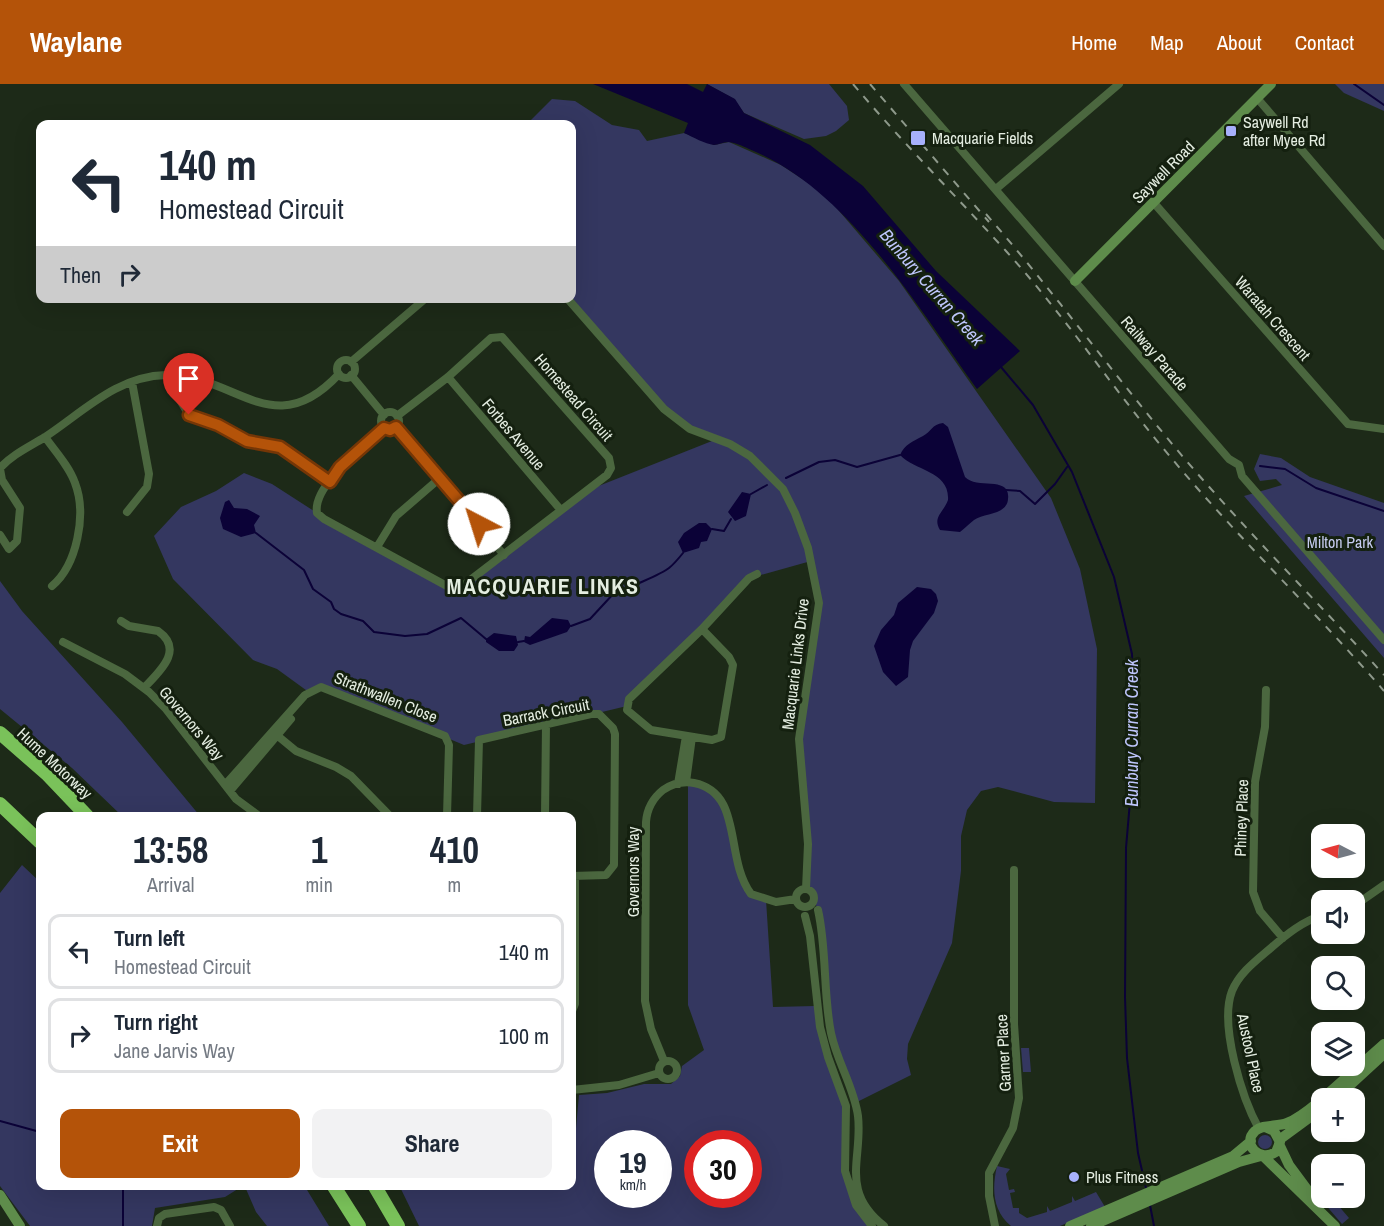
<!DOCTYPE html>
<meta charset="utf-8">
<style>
:root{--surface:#fff;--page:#f2f2f3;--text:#1f2937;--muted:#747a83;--line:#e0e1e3;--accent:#b45309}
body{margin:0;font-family:"Archivo Narrow",sans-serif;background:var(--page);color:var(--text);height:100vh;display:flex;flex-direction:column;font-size:22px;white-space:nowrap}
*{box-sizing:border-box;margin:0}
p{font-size:20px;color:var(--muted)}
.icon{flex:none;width:33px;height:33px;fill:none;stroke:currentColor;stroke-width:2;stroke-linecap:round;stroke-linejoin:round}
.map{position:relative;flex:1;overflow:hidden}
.panel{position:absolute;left:36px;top:728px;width:540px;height:378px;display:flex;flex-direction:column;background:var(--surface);border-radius:12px;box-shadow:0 6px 24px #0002}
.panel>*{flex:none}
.guide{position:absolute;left:36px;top:36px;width:540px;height:183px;border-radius:12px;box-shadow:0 6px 24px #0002;background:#fff;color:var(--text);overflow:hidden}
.needle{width:39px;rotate:276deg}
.tools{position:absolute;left:1311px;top:740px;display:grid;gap:12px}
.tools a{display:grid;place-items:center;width:54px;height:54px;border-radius:12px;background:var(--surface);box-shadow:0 6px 24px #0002;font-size:30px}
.speed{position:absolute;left:594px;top:1046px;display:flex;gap:12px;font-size:30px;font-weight:700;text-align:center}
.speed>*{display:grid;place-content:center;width:78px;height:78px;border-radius:50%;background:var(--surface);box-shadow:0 6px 24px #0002;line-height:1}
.speed small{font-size:15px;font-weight:400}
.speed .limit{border:9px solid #d22;background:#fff;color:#111}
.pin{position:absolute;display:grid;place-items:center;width:51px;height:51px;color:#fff;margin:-62px -26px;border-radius:50% 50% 50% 0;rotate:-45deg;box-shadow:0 0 6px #0007}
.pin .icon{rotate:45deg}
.me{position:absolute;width:66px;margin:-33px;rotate:320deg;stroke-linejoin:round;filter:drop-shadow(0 0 4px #0008)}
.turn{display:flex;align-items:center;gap:21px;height:126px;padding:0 24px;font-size:27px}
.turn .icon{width:78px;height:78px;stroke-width:2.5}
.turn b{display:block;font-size:42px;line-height:51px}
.then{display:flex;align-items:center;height:57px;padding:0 24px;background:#0003;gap:12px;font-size:22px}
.eta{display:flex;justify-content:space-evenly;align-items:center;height:102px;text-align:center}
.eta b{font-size:36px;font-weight:800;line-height:42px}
.action{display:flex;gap:12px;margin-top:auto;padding:12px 24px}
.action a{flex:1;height:69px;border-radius:12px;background:var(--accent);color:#fff;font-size:24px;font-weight:800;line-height:69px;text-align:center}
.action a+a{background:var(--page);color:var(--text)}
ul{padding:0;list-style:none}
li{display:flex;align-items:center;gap:18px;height:75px;margin:0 12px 9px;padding:0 12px;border:3px solid var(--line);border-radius:12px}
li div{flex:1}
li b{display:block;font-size:22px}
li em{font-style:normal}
header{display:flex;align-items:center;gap:36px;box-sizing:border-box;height:84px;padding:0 30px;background:var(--accent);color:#fff}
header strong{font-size:28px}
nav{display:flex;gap:33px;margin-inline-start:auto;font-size:21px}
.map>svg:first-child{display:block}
.green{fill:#343760;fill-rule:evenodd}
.water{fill:#0b0237}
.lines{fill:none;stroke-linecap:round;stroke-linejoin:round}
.stream{stroke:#0b0237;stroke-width:2}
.street{stroke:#4b673f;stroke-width:8}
.secondary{stroke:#5e8c4b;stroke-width:10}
.highway{stroke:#7ac25a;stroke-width:14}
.rail{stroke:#8e998b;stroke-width:2;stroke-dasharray:8 8;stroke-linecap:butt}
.route-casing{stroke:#753606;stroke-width:15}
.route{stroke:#b45309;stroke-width:10}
.poi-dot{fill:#a7b0fc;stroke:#14200f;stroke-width:2}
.labels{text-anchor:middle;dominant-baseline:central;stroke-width:6;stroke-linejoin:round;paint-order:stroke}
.poi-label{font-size:16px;fill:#e4ede1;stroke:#14200f;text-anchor:start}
.street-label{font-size:16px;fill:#e4ede1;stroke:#14200f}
.park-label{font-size:16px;fill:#c6ccf0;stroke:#14200f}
.water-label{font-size:18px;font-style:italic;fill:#bfc6fc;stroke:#14200f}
.district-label{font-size:22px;font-weight:bold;letter-spacing:1.5px;fill:#e4ede1;stroke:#14200f}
</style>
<header>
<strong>Waylane</strong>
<nav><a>Home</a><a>Map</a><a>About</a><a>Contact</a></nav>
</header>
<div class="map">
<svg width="1384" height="1142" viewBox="0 0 1384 1142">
<rect width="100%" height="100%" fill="#1d2a18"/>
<path class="green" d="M 707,0 L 829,0 L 847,22 L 849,36 L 836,47 L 826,52 L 804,55 L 744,29 L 734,15 Z
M 1335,0 L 1384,0 L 1384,27 L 1344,9 Z
M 552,15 L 575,17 L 612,41 L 639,46 L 647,57 L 684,49 L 714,61 L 729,58 L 781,81 L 813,102 L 834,121 L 899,197 L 1051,414 L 1080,485 L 1097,565 L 1095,719 L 1054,718 L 998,703 L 981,707 L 967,726 L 961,752 L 961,787 L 952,859 L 908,960 L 907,975 L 911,991 L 855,1019 L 830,942 L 821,840 L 813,809 L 806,806 L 809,777 L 799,654 L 819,521 L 811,477 L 750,494 L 627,622 L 464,661 L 322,602 L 310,609 L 277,585 L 253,576 L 173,495 L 154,452 L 181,423 L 216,407 L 244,389 L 272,400 L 317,429 L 455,507 L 586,407 L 717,355 L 674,334 L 572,214 L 572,40 L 527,40 Z
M 1260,370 L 1281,374 L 1310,393 L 1384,419 L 1384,574 L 1244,412 L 1282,401 L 1276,395 L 1260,397 L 1254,385 Z
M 0,497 L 22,527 L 122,638 L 200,732 L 122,732 L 72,684 L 0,625 Z
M 688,698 L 722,714 L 736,781 L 751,810 L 766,816 L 773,923 L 815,922 L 845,1018 L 845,1085 L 872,1142 L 419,1142 L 399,1101 L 572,1101 L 572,1044 L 576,1044 L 579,1011 L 607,1009 L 644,1000 L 671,1000 L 680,992 L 682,982 L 704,966 L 688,921 ZM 608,1059 L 658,1059 L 658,1110 L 608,1110 ZM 698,1059 L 748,1059 L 748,1110 L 698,1110 Z
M 22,781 L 40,798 L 40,1101 L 304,1101 L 329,1142 L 267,1142 L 256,1128 L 246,1105 L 241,1103 L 225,1113 L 155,1124 L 152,1142 L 30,1142 L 0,1102 L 0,809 Z
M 1021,964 L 1029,964 L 1031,988 L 1023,988 Z
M1258 1058a7 7 0 1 1 14 0a7 7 0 1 1-14 0Z
M 997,1082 L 1010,1085 L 1006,1090 L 1009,1106 L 1014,1105 L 1015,1108 L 1010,1109 L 1013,1124 L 1019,1124 L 1019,1129 L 1027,1134 L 1047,1128 L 1047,1122 L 1050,1127 L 1072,1118 L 1072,1112 L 1075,1117 L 1096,1108 L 1105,1123 L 1060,1142 L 1011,1142 C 992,1126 992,1104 997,1082 Z
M 1331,1113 L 1349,1134 L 1342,1140 L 1324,1119 Z"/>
<path class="water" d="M 593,0 L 687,0 L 703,8 L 707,0 L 735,15 L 744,29 L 810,61 L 863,102 L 936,187 L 1020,267 L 977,305 C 917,222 847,104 749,65 C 743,62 734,58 728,58 C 723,58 718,61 714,61 C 705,60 693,53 684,49 L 688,39 Z
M 943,339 L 948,343 L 965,393 C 977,406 1011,391 1008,415 C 1007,431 984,429 974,436 C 969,440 965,444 960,448 L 940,446 C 932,433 944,428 948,416 C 950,387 915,387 900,371 C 905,360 912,358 923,352 C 931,348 932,340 943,339 Z
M 742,408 L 751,410 L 746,432 L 735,437 L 728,428 Z
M 229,416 L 234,424 L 247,425 L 260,432 L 254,441 L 256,449 L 241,453 L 223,445 L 220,434 L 225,418 Z
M 699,439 L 706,439 L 712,445 L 707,457 L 701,458 L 699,464 L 683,469 L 678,458 L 684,449 Z
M 917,503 L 931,505 L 936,510 L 938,517 L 934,529 L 913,557 L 910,566 L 908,593 L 896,602 L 883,588 L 874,562 L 881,546 L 894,531 L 898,519 Z
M 552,534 L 568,536 L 571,542 L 567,548 L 530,561 L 524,558 L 525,552 L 530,553 Z
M 494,549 L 516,552 L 518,561 L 514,567 L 499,567 L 486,558 L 486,555 Z"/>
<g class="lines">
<path class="stream" d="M 1354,0 L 1384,21
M 1001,283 L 1033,321 L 1072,388 L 1114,493 L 1132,570 L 1135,659 L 1126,764 L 1125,913 L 1127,974 L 1138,1069 L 1146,1104
M 1260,382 L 1285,385 L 1316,404 L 1384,427
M 786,394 L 819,378 L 835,376 L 857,383 L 900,371
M 1006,406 L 1020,407 L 1035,420 L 1055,400 L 1067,383
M 751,410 L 767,401
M 712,445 L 724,447 L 731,435
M 256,449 L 304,486 L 313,505 L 331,518 L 334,525 L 341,530 L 363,537 L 374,548 L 405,552 L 427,550 L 461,534 L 486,555
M 571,542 L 590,535 L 615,508 C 623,507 663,489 669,484 C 674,480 679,474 683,469
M 518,558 L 524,557
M 0,1037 L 40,1048
M 123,1101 L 123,1142
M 1150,1121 L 1154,1142"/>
<path class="street" d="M 904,0 L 1229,375 L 1239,381 L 1242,392 L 1384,556
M 1257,14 L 1384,162
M 996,105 L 1119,0
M 1154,119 L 1348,340 L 1384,345
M 567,214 L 664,325 L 690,345 L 730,360 L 750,372 L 783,405 L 795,429 L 808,464 L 819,519 L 799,655 L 808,760 L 806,805
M337 285a9 9 0 1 1 18 0a9 9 0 1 1-18 0Z
M 351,278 L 426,214
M 351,291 L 384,331
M 180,293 L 178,313 L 189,331 L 208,337 L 247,357 L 280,363 L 330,398
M 448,293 L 560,425
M381 337a9 9 0 1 1 18 0a9 9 0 1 1-18 0Z
M 396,343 L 504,471
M 384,344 C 366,362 312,401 317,429 L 324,435 L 456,507 L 607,391 L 611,384 L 609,374 L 502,253 L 491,254 L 448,293 L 397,332
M 45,353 C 55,367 69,382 75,399 C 87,430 77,481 52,502
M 0,384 C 13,370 29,363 45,353 C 83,328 117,292 166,291 C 236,290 273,361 339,290
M 0,385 L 2,396 L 20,424 L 17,457 L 9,465 L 0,451
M 127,428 L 147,403 L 149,390 L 132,298
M 377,463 L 396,432 L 440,394
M 121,537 L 129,542 L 158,547 C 185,566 159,588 144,604
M 702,545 L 629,615 L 627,626 L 651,646 L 712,656 L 721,653 L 733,581 L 729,573 L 702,545 L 749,494 L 757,490
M 63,558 L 125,590 L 149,608 L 166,625 L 236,715 L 259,732
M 1266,606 L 1265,643 L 1255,698 L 1253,808 L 1260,827 L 1283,854
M 273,648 L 296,667 L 336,683 L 351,692 L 390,732
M 686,698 L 692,653
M 678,700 L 686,652
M 225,701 L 305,611 L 321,603 L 445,652 L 449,661 L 447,732
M 230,707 L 291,635
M 477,732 L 479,656 L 591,630 L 599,630 L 613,644 L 615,650 L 614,781 L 606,791 L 572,792
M 545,732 L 546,640
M796 814a9 9 0 1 1 18 0a9 9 0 1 1-18 0Z
M 1354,822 L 1384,801
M 818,826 C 827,866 823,909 831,949 C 837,978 854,1003 858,1032 C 863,1074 839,1107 884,1142
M 805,832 L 810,852 L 820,943 L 828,973 L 846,1022 L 845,1087 L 856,1121 L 872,1142
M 572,927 L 575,920 L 575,792
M659 986a9 9 0 1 1 18 0a9 9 0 1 1-18 0Z
M 664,977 L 651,945 L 645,917 L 646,738 C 647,725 653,714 663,706 C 672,700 683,697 694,699 C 744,709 724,774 751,810 L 776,818 L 796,815
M 572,1006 L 619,1001 L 659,989
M 1259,1045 C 1242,1014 1219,941 1232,907 C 1240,888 1257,876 1272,863 C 1287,850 1302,838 1322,831
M 157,1142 L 159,1134 L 165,1130 L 214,1123 L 221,1126 L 230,1142
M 995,1142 L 989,1112 L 989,1089 L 1013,1044 L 1019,1014 L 1014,940 L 1014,786"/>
<path class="secondary" d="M 1075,197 L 1271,0
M 1323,1014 L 1384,960
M 1336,1014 L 1384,970
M 1265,1043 L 1274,1047 L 1280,1058 L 1276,1068 C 1260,1079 1241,1060 1255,1047 C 1263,1040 1277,1043 1287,1039 C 1300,1034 1311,1024 1322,1015
M 1279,1056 L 1309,1034
M 1279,1060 L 1289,1081 L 1309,1108
M 1263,1072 L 1335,1142
M 0,1111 L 20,1142
M 1070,1142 L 1233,1072 L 1251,1057
M 1091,1142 L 1239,1078 L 1261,1072"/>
<path class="highway" d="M 0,649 L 47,690 L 87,732
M 0,720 L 40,758
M 333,1101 L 359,1142
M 374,1101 L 398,1142"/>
<path class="rail" d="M 853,0 C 902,58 955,111 1006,167 C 1066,233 1115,308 1173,376 C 1240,456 1316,528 1384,607
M 870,0 L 989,138
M 986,130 C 1055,209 1116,294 1184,374 C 1248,449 1318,518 1384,591"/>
</g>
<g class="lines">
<defs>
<path id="route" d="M 189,331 L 218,341 L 247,357 L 280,363 L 330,398 L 340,383 L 384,344 L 390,346 L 396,343 L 479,440"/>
</defs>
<use href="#route" class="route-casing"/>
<use href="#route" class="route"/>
</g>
<g class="poi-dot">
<rect x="1225" y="41" width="12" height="12" rx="3"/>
<rect x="910" y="46" width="16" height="16" rx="3"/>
<circle cx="1074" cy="1093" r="6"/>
</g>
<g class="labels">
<g class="poi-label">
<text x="1243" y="38">Saywell Rd<tspan x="1243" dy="18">after Myee Rd</tspan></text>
<text x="932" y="54">Macquarie Fields</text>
<text x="1086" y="1093">Plus Fitness</text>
</g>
<g class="street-label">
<text transform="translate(1163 88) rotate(-45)">Saywell Road</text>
<text transform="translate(1273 234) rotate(49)">Waratah Crescent</text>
<text transform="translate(1155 269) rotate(49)">Railway Parade</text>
<text transform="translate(574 313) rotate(49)">Homestead Circuit</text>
<text transform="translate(514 350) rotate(50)">Forbes Avenue</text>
<text transform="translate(795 580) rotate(-83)">Macquarie Links Drive</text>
<text transform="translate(386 613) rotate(22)">Strathwallen Close</text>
<text transform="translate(546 628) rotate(-11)">Barrack Circuit</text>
<text transform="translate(192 639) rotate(50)">Governors Way</text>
<text transform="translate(55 679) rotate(43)">Hume Motorway</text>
<text transform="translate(1241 734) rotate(-88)">Phiney Place</text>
<text transform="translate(633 788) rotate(-90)">Governors Way</text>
<text transform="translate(1003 969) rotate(-93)">Garner Place</text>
<text transform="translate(1251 969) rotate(78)">Austool Place</text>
</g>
<g class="park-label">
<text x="1340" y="458">Milton Park</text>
</g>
<g class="water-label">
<text transform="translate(932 203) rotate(49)">Bunbury Curran Creek</text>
<text transform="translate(1131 649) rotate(-90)">Bunbury Curran Creek</text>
</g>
<g class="district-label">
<text x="543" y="502">MACQUARIE LINKS</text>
</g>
</g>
</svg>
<div class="tools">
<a><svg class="needle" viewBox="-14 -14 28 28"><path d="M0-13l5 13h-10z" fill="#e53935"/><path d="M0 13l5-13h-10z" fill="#747a83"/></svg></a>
<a><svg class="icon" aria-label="sound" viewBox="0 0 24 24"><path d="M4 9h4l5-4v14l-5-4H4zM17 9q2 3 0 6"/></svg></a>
<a><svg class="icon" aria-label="search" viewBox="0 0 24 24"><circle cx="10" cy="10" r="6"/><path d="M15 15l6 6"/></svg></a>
<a><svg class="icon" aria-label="layers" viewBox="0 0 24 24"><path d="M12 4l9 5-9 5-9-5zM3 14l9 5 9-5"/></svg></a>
<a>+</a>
<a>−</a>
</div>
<div class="speed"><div>19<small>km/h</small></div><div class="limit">30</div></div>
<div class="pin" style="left:189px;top:331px;background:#d93025"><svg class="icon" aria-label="arrive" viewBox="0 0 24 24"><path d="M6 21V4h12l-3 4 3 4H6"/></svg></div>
<svg class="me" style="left:479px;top:440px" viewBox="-20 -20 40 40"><circle r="19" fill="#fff"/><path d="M0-13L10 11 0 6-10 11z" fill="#b45309"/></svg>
<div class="guide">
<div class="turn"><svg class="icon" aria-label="left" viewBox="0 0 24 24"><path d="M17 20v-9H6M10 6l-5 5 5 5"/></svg><div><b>140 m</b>Homestead Circuit</div></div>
<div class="then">Then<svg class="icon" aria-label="right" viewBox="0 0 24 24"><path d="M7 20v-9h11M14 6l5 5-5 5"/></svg></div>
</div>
<section class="panel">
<div class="eta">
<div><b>13:58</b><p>Arrival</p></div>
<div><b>1</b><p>min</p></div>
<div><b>410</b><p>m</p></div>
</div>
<ul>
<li><svg class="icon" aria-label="left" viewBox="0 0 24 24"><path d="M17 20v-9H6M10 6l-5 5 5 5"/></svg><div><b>Turn left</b><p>Homestead Circuit</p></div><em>140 m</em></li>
<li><svg class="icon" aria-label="right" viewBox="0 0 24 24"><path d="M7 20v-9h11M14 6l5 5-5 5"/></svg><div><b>Turn right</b><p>Jane Jarvis Way</p></div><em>100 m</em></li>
</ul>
<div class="action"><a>Exit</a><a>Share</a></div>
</section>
</div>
